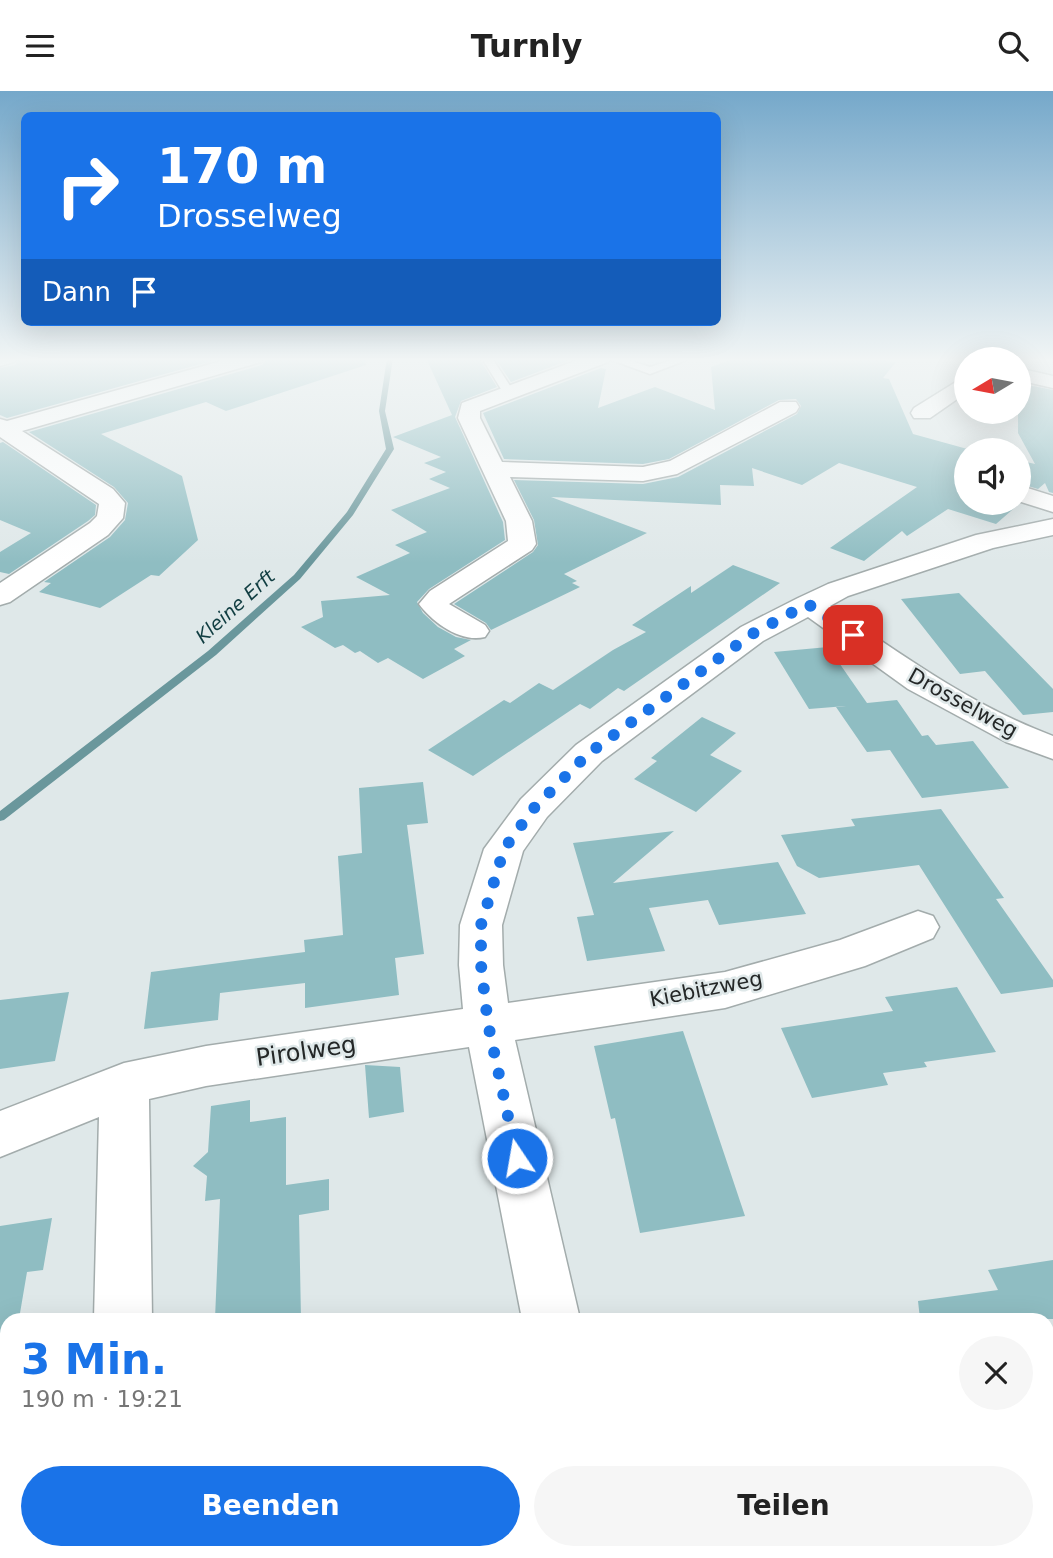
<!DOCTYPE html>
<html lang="de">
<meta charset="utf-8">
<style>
:root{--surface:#fff;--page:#f6f6f6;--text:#222;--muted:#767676;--accent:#1a73e8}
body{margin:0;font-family:"DejaVu Sans",sans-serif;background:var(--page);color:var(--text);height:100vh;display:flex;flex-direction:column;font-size:26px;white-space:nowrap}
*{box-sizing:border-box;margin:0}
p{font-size:23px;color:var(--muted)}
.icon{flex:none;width:38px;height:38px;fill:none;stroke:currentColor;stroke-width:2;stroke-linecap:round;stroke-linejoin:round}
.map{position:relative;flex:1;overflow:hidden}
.details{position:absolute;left:0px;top:1222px;width:1054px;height:247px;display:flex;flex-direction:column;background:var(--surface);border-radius:21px 21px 0 0;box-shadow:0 7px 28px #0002}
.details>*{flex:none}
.hud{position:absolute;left:21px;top:21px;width:700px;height:214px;border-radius:10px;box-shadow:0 7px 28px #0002;background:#1a73e8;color:#fff;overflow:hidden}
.needle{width:46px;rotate:260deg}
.buttons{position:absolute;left:954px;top:256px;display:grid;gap:14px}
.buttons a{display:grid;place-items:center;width:77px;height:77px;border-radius:50%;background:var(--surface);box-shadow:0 7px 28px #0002;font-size:35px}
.pin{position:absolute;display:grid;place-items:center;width:60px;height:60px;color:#fff;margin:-30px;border-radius:14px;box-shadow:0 4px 10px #0006}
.me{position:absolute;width:77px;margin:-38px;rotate:348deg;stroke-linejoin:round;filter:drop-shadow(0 0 5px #0008)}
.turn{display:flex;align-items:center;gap:24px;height:147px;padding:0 21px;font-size:32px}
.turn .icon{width:91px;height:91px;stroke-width:2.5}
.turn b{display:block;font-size:49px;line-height:60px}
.then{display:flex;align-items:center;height:66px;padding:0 21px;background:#0003;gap:14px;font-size:26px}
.round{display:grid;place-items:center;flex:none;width:74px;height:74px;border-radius:37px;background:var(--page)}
.head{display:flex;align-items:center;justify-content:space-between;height:119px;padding:0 21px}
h1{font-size:42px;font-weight:700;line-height:52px;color:var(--accent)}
.action{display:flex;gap:14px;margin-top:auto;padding:14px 21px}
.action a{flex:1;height:80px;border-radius:42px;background:var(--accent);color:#fff;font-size:28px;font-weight:700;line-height:80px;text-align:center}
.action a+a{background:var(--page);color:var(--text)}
header{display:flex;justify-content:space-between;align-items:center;height:91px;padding:0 21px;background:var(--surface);font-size:32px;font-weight:700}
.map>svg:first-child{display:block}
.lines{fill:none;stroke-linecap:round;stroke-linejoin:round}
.stream{fill:#6a979c;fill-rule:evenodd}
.building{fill:#8fbdc2}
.service-casing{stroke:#a3acac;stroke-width:3}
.minor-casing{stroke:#a3acac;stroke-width:3}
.service{fill:#fff;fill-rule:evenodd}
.minor{fill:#fff;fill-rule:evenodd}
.route{stroke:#1a73e8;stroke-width:12;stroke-dasharray:0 21.6}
.labels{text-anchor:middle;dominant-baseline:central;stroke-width:5;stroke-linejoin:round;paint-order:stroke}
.far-water-label{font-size:19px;font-style:italic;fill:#103d41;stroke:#dfe8e9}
.street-label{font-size:21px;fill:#242727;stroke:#dfe8e9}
.near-street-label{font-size:24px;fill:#242727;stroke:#dfe8e9}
</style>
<header><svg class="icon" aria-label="menu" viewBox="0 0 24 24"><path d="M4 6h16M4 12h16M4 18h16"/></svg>Turnly<svg class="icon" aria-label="search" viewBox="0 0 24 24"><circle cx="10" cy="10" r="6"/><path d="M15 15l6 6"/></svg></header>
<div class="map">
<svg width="1053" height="1467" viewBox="0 0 1053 1467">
<rect width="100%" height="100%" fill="#dfe8e9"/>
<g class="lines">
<path class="stream" d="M 387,267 L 393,267 L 385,320 L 394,358 L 353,424 L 300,488 L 216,564 L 4,729 L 0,730 L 0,720 L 208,560 L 294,484 L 347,421 L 386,358 L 379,320 Z"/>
</g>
<path class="building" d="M 20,267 L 222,267 L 7,327 L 0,324 L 0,277 L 15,274 Z
M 267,267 L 365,267 L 366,274 L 226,320 L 206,311 L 101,343 L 182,385 L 198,449 L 159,485 L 151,484 L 100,517 L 39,501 L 51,492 L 44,491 L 110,446 L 125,429 L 128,412 L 114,396 L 29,341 L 262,274 Z
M 426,267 L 479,267 L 497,296 L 461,310 L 455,326 L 503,431 L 505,449 L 429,498 L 417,511 L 423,522 L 438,536 L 456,546 L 471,549 L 454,558 L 465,565 L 423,588 L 388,567 L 378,572 L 360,560 L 355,562 L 343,554 L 335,557 L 301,536 L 323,526 L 321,510 L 390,504 L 356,486 L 410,462 L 395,454 L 427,441 L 391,419 L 450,397 L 429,388 L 446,381 L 424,372 L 441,366 L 393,346 L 452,324 Z
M 495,267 L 575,267 L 511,291 Z
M 735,267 L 865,267 L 896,271 L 883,287 L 889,288 L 913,343 L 971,359 L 966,359 L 966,411 L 1019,413 L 996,433 L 948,418 L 907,445 L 902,440 L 864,470 L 830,457 L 917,396 L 839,372 L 802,394 L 752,377 L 754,395 L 720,394 L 721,414 L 551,406 L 647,442 L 564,483 L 577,490 L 572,492 L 580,496 L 491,539 L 486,532 L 454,513 L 533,461 L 538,454 L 534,429 L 514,389 L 643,393 L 678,386 L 797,323 L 801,315 L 796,308 L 779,309 L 669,368 L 643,373 L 504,368 L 483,322 L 601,277 L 606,278 L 598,317 L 655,296 L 715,319 L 711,276 Z
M 1018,292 L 1053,299 L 1053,402 L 1049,401 L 1045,392 L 1038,398 L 1018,392 L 1018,369 L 1035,373 L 1018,342 Z
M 3,351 L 96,414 L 95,424 L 88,430 L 9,483 L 0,481 L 0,461 L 31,442 L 0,429 L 0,352 Z
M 733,474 L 780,492 L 624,600 L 618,597 L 590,618 L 580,613 L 473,685 L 428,659 L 504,609 L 510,612 L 539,592 L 553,599 L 613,559 L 646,541 L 632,534 L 691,495 L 691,502 Z
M 959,502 L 1053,598 L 1053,621 L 1023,624 L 985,580 L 960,583 L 901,508 Z
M 828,556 L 867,612 L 897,609 L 922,645 L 928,644 L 936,654 L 973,650 L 1009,697 L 922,707 L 890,659 L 867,661 L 836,616 L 846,615 L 809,618 L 774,561 Z
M 702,626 L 736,642 L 710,664 L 742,680 L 696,721 L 634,688 L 657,670 L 651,667 Z
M 423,691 L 428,732 L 407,734 L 424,863 L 395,867 L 399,904 L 305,917 L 305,892 L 220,902 L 218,929 L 144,938 L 151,881 L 305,861 L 304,849 L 343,844 L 338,765 L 362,762 L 359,697 Z
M 941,718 L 1004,807 L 996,808 L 1053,889 L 1053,896 L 1001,903 L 919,774 L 819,787 L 797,775 L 781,744 L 855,735 L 851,728 Z
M 674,740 L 613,792 L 778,771 L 806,823 L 719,834 L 708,809 L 649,817 L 665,860 L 587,870 L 577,826 L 594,824 L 573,752 Z
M 957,896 L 996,961 L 924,971 L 927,976 L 883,982 L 888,994 L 812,1007 L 781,937 L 893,920 L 885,906 Z
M 69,901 L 55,970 L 0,978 L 0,909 Z
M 683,940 L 745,1125 L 640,1142 L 615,1027 L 611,1028 L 594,955 Z
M 365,974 L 400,976 L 404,1021 L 369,1027 Z
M 250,1009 L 250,1031 L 286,1026 L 286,1094 L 329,1088 L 329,1119 L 299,1124 L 301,1228 L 215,1228 L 220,1108 L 205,1110 L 207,1085 L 193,1075 L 208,1061 L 211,1015 Z
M 52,1127 L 43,1179 L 27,1181 L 19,1228 L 7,1228 L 7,1243 L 0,1242 L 0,1135 Z
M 1053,1169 L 1053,1228 L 920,1228 L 918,1210 L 998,1199 L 988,1179 Z"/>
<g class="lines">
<defs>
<path id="service" d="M 482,267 L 492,267 L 514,301 L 512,303 L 504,303 Z
M 606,267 L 622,267 L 650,276 L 677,267 L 692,267 L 650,283 Z"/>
<path id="minor" d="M 0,267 L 17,267 L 14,271 L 0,275 Z
M 232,267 L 264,267 L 261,271 L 22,340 L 113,398 L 125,412 L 123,427 L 108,444 L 10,511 L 0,514 L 0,492 L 90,432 L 97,425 L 99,413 L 0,346 L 0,328 L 7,330 Z
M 583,267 L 611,267 L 608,271 L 480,320 L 480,327 L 502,371 L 643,376 L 670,370 L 780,311 L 796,311 L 799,316 L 796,321 L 677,383 L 643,390 L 510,386 L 532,430 L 536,453 L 532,459 L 449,513 L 485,534 L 489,540 L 485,546 C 461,552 433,532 419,513 L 430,500 L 508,450 L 506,430 L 458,327 L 462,312 Z
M 1018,277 L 1053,285 L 1053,297 L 1018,289 Z
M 966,287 L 966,302 L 930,327 L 914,327 L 911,322 L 914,317 L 959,289 Z
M 1018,394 L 1053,405 L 1053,421 L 1018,410 Z
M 1053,428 L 1053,444 L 993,457 L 848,505 L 830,515 C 901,563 972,615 1053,645 L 1053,668 L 1006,651 L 908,598 L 808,526 L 763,550 L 602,670 L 547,726 L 523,760 L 502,834 L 503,874 L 508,912 L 725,881 L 840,849 L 918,820 L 933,825 L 939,836 L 933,847 L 865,875 L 725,917 L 515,949 L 580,1228 L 522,1228 L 469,956 L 206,995 L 149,1008 L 152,1228 L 94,1228 L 99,1026 L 0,1066 L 0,1020 L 124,972 L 206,955 L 463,918 L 459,874 L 460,834 L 484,758 L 521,708 L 576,654 L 741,536 L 798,507 L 828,493 L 976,444 Z
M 87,1461 L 155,1461 L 155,1467 L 87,1467 Z
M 566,1461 L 634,1461 L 636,1467 L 568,1467 Z"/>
</defs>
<use href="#service" class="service-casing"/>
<use href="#minor" class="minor-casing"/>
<use href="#service" class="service"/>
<use href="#minor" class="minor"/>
</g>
<linearGradient id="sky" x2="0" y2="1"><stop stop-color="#75a8ca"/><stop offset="0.57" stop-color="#f1f5f5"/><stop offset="1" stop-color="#f1f5f5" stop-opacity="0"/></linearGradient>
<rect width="1053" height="472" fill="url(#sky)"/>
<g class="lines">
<path class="route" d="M 517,1067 L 488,933 L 481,874 L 481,834 L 504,758 L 534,717 L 589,662 L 752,543 L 808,513 L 853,544"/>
</g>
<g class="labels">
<g class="far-water-label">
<text transform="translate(235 515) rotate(-42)">Kleine Erft</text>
</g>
<g class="street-label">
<text transform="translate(963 612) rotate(29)">Drosselweg</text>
<text transform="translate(706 898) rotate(-11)">Kiebitzweg</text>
</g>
<g class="near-street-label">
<text transform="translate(306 960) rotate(-8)">Pirolweg</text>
</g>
</g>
</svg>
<div class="buttons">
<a><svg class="needle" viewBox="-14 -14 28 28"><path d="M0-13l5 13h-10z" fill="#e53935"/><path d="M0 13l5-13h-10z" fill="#767676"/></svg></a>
<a><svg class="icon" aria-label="sound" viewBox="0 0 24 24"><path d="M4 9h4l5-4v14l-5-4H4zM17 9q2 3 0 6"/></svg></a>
</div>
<div class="pin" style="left:853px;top:544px;background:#d93025"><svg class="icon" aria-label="arrive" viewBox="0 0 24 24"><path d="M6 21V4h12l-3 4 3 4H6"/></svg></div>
<svg class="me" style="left:517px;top:1067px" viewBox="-20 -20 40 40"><circle r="17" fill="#1a73e8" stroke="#fff" stroke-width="3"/><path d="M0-11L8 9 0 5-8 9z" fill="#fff"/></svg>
<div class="hud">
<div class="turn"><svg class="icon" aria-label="right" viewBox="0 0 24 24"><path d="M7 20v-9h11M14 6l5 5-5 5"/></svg><div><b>170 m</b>Drosselweg</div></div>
<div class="then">Dann<svg class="icon" aria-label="arrive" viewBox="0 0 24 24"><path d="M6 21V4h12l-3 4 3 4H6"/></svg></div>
</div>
<section class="details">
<div class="head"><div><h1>3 Min.</h1><p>190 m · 19:21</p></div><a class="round"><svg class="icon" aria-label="close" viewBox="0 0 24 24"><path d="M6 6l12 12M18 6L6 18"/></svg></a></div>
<div class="action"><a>Beenden</a><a>Teilen</a></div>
</section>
</div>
